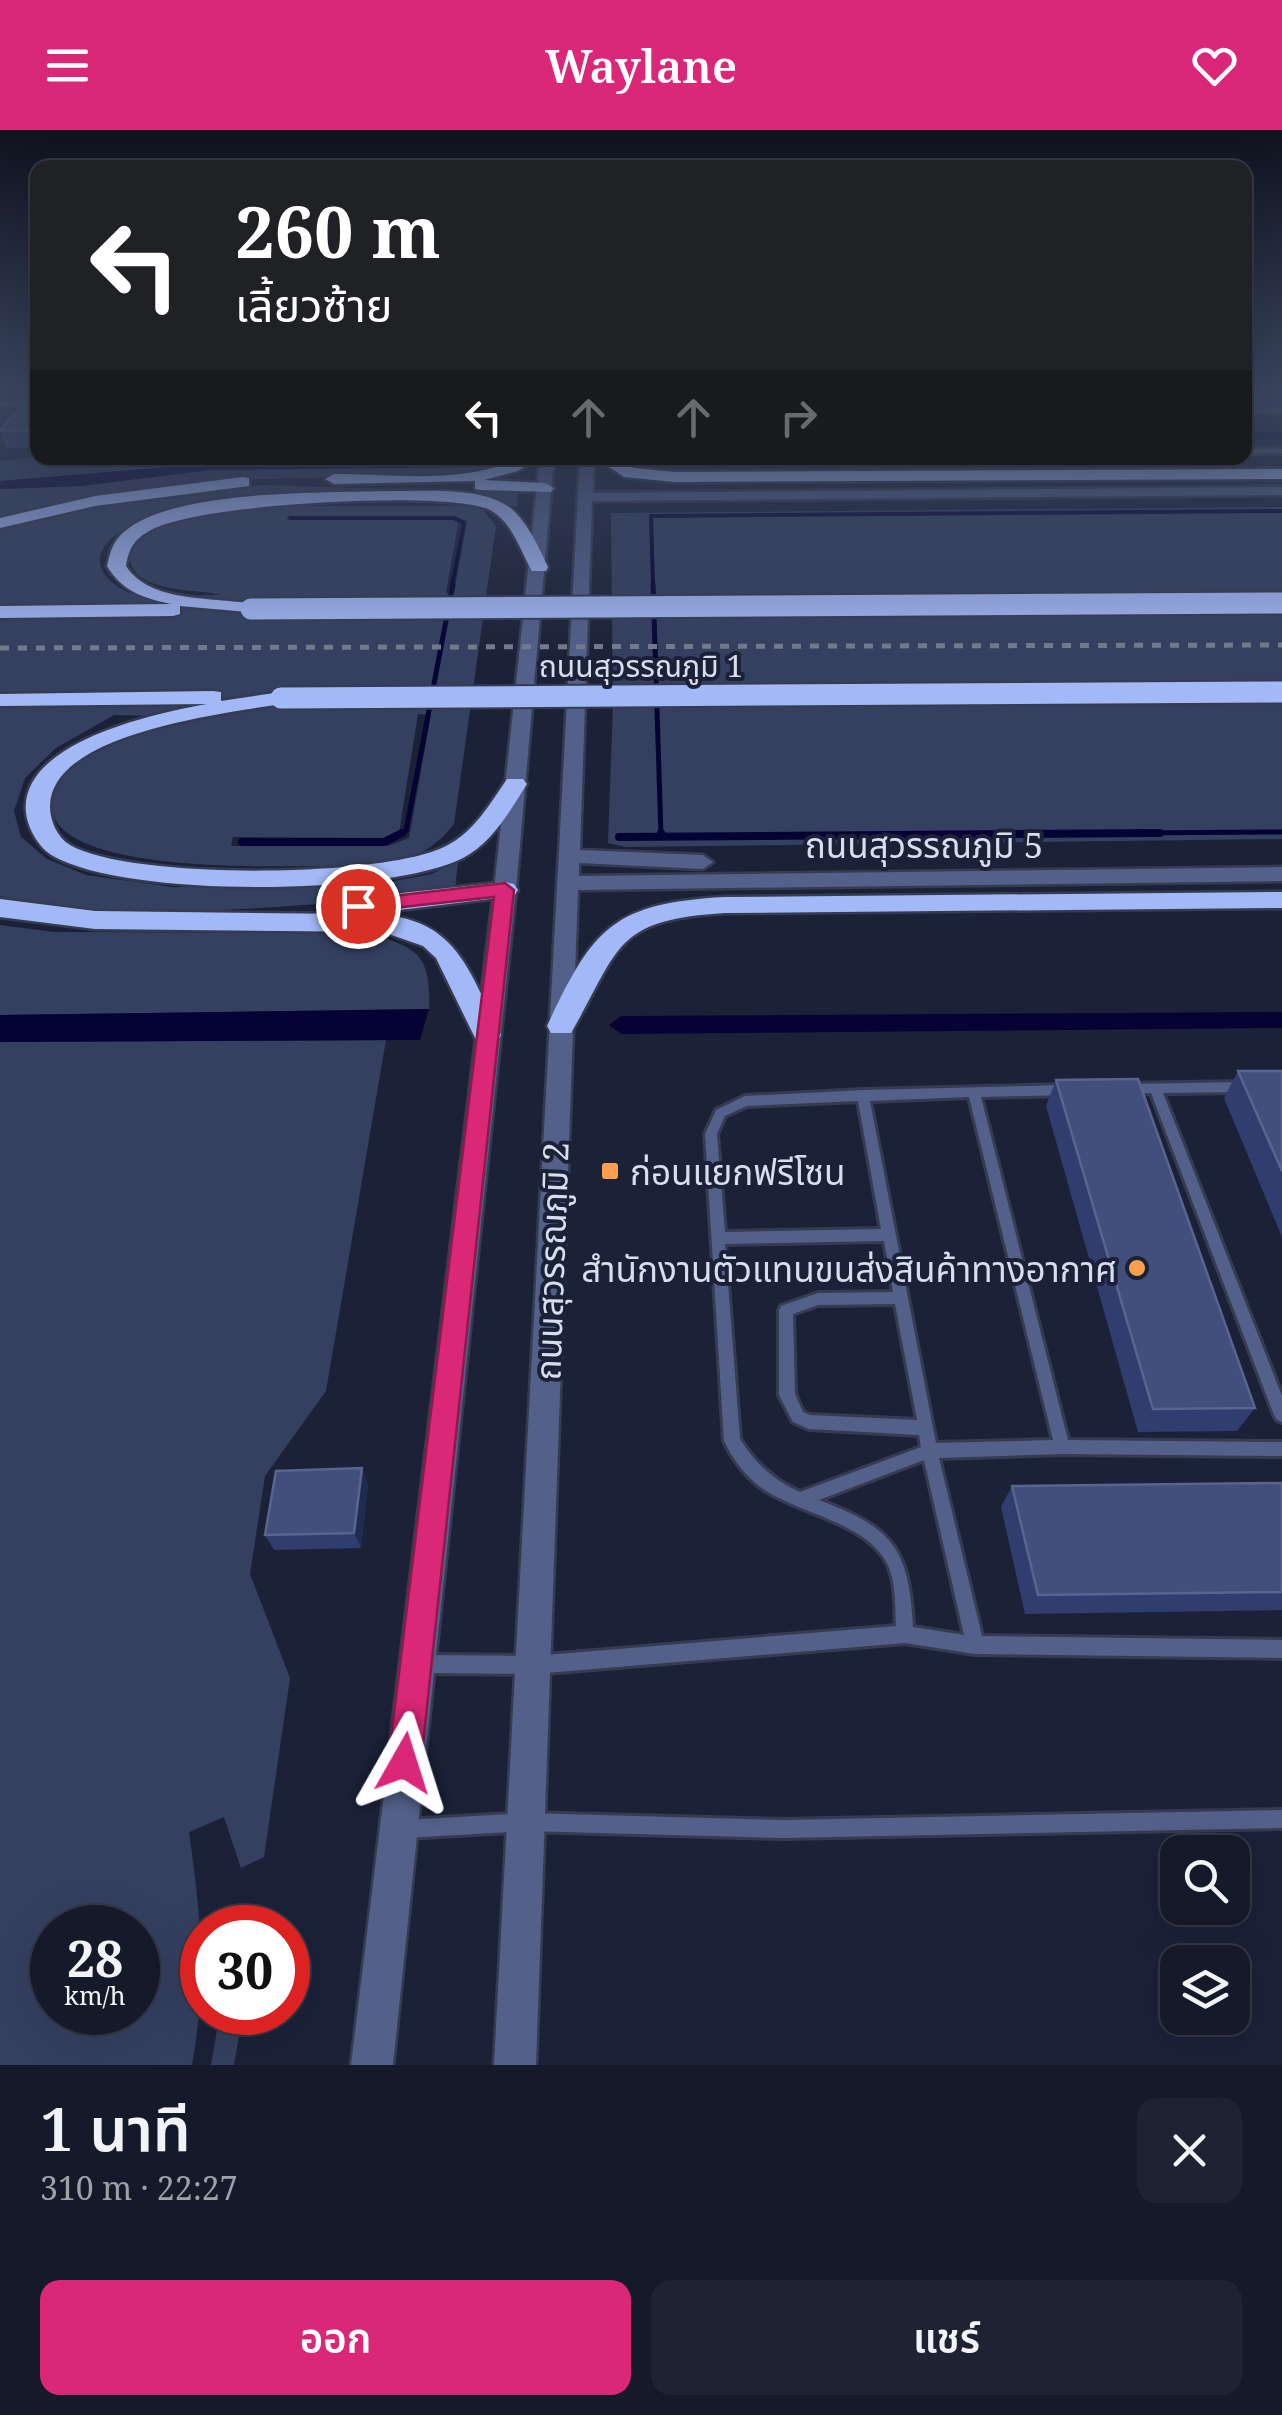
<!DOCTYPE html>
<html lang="th">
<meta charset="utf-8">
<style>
:root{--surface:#141a2a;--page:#1d2332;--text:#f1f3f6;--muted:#9da1a8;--line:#333847;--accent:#db2777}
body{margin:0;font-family:"Noto Serif","Noto Sans Thai",serif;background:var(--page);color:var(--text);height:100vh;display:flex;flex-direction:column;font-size:38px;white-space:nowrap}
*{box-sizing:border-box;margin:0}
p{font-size:32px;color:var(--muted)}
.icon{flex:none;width:55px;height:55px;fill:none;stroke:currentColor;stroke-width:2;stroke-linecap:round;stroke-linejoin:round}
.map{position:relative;height:1935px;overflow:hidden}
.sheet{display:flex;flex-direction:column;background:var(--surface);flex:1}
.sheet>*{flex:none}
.top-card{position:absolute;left:30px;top:30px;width:1222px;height:305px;border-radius:20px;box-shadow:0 10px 40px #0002,0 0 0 2px var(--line);background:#202124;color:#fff;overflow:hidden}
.fabs{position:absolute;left:1160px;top:1705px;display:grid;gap:20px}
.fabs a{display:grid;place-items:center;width:90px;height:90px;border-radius:20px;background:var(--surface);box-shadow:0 10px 40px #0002,0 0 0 2px var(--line);font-size:50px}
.speed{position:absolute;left:30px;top:1775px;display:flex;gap:20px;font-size:50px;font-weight:700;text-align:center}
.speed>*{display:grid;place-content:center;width:130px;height:130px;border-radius:50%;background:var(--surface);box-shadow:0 10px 40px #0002,0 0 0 2px var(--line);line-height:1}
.speed small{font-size:25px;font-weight:400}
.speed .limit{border:15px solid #d22;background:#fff;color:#111}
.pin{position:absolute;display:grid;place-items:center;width:85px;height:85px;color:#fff;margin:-42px;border:5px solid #fff;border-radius:50%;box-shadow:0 2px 10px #0007}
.me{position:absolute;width:110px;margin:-55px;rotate:6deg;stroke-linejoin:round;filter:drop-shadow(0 0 8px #0008)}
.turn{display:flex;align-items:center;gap:35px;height:210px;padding:0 40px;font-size:45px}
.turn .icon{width:130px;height:130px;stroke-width:2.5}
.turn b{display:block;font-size:70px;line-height:85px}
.lanes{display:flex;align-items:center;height:95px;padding:0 40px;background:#0003;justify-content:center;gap:50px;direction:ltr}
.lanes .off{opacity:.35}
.round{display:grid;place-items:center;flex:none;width:105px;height:105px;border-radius:20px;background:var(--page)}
.summary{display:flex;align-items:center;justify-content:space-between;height:170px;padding:0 40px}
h1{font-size:60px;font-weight:600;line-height:75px}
.cta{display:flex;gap:20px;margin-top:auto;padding:20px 40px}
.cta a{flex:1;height:115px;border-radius:20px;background:var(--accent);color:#fff;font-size:40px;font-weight:600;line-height:115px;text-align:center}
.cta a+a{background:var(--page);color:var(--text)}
header{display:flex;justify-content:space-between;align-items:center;height:130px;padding:0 40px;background:var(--accent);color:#fff;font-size:45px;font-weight:600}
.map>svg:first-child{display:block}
.green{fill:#354061;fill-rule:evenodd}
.water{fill:#040334}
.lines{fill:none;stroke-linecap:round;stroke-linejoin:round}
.stream-far2{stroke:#040334;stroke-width:4}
.stream-far1{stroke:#040334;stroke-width:5}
.stream{stroke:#040334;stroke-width:8}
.canal{fill:#040334;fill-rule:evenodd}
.lane-casing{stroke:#353c51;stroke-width:6}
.street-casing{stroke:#353c51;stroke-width:5}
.highway-casing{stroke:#353c51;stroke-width:5}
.lane{fill:#53608a;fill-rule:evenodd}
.street{fill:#53608a;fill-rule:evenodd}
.highway{fill:#a3b8f6;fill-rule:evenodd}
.rail{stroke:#757c8e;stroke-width:5;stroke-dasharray:9 9;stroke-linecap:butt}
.highway-bridge-casing{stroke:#353c51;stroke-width:25;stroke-linecap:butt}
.highway-bridge{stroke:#a3b8f6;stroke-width:21}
.wall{fill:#303d6f}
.shaded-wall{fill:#202b53}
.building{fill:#424e7c;stroke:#59658e;stroke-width:2.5}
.route{fill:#db2777;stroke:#8e194d;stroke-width:2.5}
.poi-dot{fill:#fa9f4e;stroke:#1b2238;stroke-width:4}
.labels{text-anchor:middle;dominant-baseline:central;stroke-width:8;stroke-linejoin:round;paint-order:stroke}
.far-street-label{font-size:30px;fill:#d8deed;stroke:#1b2238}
.street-label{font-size:35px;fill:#d8deed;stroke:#1b2238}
.poi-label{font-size:35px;fill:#d8deed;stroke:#1b2238;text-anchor:start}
</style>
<header><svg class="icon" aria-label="menu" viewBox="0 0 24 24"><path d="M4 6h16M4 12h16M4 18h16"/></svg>Waylane<svg class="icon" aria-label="heart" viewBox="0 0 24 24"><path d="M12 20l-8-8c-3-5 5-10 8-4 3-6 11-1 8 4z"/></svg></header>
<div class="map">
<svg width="1282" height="1935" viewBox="0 0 1282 1935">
<rect width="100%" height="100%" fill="#1b2238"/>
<path class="green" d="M 37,327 L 38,328 L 278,328 L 0,351 L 0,331 Z
M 386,328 L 508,328 L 497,336 L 472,344 L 220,350 L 96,365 L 0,386 L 0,359 L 80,356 L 210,340 L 481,336 L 480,328 Z
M 263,355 L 518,363 L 517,377 L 489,369 C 387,366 276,352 176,377 C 151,383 80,411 105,445 C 112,454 126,463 137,465 C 163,469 194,465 221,465 C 195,458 126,465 129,420 L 151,399 L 180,387 L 258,376 L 467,376 L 483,380 L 496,396 L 454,694 C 434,719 417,727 386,735 C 324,734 71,752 52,682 C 49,671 54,656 61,646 C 94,605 157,595 206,587 L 114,585 L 56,618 L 25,648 L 14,681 L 21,707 L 47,729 L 86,745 L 172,757 L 372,755 L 432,744 L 458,730 L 455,762 C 318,773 133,797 0,766 L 0,397 L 98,375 ZM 288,386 L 454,386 L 467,391 L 454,463 L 446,463 L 458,393 L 453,389 L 287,390 ZM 418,584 L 431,585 L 409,708 L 388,716 L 231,716 L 233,707 L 388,708 L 399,703 Z
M 1282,377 L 1282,709 L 626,717 L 608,713 L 613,575 L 611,383 Z
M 0,795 L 54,802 L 368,803 C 419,818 431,825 429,879 L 0,885 Z
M 386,910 L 326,1261 L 265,1346 L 250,1444 L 290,1548 L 264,1727 L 241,1738 L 224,1687 L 189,1702 C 201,1787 207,1850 192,1935 L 0,1935 L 0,912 ZM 52,1798 L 138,1798 L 138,1882 L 52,1882 Z
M 220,1883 L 243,1883 L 234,1935 L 211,1935 Z"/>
<path class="water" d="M 278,328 L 481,328 L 481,337 L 210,340 L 80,356 L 0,359 L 0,351 Z
M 429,879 L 420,910 L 0,912 L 0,885 Z"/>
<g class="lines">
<path class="stream-far2" d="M 291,388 L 454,388 L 464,393 L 452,456
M 653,456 L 651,386 L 1282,381"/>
<path class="stream-far1" d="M 653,454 L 661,705
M 397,705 L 406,701 L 453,454
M 829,705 L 1282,702"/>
<path class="stream" d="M 661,703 L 661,707
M 619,707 L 1160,703
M 242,712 L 384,712 L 402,703"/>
<path class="canal" d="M 1245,302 L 1282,302 L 1282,310 L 1245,310 Z
M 496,328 L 631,328 L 624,332 L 449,337 L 442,333 L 449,329 Z
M 1282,882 L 1282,898 L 621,904 L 609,895 L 621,886 Z"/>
<defs>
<path id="lane" d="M 38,271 L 38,275 L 0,276 L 0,272 Z
M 1245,279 L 1282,279 L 1282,283 L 1245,283 Z
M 1245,319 L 1282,319 L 1282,323 L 1245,323 Z
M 1245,952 L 1251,957 L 1245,962 L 1163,963 L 1282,1266 L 1282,1292 L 1277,1290 L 1274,1285 L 1151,963 L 1125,964 L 1119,959 L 1125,954 Z
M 1065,955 L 1071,960 L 1065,965 L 981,967 L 1068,1310 L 1282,1312 L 1282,1326 L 1062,1324 L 939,1328 L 982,1506 L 1282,1510 L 1282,1528 L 975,1524 L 905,1513 L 534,1544 L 422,1543 L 416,1540 L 413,1534 L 416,1528 L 422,1525 L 534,1526 L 896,1496 C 895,1476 896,1453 888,1435 C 867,1392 799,1384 763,1359 C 746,1347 733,1330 724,1311 L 705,1004 L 716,980 L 745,966 L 863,960 ZM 969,967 L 1053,1310 L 936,1313 L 870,971 ZM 858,971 L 881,1099 L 725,1102 L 717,1004 L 725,986 L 747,976 ZM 884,1111 L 893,1162 L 818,1163 L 781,1176 L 779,1180 L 779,1265 L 793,1292 L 809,1299 L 919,1305 L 921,1317 L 800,1362 C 773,1350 755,1333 740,1309 L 725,1114 ZM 895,1174 L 917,1290 L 810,1285 L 803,1282 L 795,1264 L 793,1184 L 818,1175 ZM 924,1330 L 964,1505 L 913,1497 C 909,1418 893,1398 819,1370 Z
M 1282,1680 L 1282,1698 L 785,1708 L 526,1701 L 405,1708 L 398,1706 L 396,1699 L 398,1692 L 405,1690 L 526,1683 L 785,1690 Z"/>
<path id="street" d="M 540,328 L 554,328 L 516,760 L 393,1935 L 351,1935 L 494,760 Z
M 580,328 L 594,328 L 593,363 L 1282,357 L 1282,365 L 592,371 L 580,720 L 703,725 L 713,732 L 703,739 L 579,733 L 579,746 L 1282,737 L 1282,751 L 578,760 L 536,1935 L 494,1935 Z"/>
<path id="highway" d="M 519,328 L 539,328 L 518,341 L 484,350 L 545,353 L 554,358 L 551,362 L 481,360 L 475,359 L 475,351 L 334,354 L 325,349 L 334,344 C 393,344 465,355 519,328 Z
M 596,328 L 615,328 L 634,338 L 675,342 L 1282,339 L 1282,349 L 675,352 L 624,347 Z
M 243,347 L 249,348 L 249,356 L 95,376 L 0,398 L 0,388 L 95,366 Z
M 390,361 C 426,362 487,355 515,382 C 530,397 539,418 548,437 L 546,441 L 532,441 C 520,421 512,390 488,379 C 440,360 197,374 151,400 C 134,409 129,418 126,436 C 151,475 218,466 258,475 L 258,483 L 180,476 L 180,484 L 173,486 L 0,488 L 0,476 L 171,474 C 143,468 122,461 107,436 C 110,422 113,411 124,402 C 172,359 326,363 390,361 Z
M 213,561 L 221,562 L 221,571 L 281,562 L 292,568 L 281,574 C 228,583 51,602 50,676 C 50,691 57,707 70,715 C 130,750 385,748 446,716 C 474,702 490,674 507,649 L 523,649 L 527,654 C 510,681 492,713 463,728 C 388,766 127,768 53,726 C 39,718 28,699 26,683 C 18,612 157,583 207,574 L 0,576 L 0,564 Z
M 505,752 L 514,754 L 518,760 L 514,766 L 367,784 C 456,785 467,837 501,905 L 497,912 L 487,915 L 477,912 L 436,828 L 423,816 L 383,802 L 95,799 L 0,787 L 0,769 L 95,781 L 348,784 L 341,777 L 354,768 Z
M 1282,762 L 1282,778 L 725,783 C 613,790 621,817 571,903 L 551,903 L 547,896 C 593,798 613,773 725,767 Z"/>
</defs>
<use href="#lane" class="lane-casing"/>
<use href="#street" class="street-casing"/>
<use href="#highway" class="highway-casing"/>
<use href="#lane" class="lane"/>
<use href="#street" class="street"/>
<use href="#highway" class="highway"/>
<path class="rail" d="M 0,518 L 1282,515"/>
<defs>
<path id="highway-bridge" d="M 251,479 L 1282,473
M 281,568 L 1282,562"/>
</defs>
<use href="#highway-bridge" class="highway-bridge-casing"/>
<use href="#highway-bridge" class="highway-bridge"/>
</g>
<path class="wall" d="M 1245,259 L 1282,259 L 1282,278 L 1245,278 Z
M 38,261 L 38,318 L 6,318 L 0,300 Z
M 1238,941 L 1282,941 L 1282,1107 L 1224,968 Z
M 1056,950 L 1255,1278 L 1237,1301 L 1138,1302 L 1046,976 Z
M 362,1338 L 368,1355 L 361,1418 L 274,1420 L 265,1405 Z
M 1282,1353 L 1282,1480 L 1025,1484 L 1001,1377 L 1012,1356 Z"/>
<path class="shaded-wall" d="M 362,1338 L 368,1355 L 361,1418 L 354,1403 Z"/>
<path class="building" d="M 35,261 L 38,261 L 38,301 L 0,300 Z
M 1238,941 L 1282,941 L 1282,1041 Z
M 1138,949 L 1255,1278 L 1153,1279 L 1056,950 Z
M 362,1338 L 354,1403 L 265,1405 L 276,1341 Z
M 1282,1353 L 1282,1462 L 1038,1465 L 1012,1356 Z"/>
<linearGradient id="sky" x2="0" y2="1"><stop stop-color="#0f131f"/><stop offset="0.49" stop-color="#39445e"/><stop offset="1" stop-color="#39445e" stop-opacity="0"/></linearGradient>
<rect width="1282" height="530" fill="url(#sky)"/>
<path class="route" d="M 505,753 L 514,760 L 421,1633 L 416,1645 L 404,1650 L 392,1645 L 388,1633 L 494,767 L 358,782 L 349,776 L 358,770 Z"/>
<g class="poi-dot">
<rect x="600" y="1031" width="20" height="20" rx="5"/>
<circle cx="1137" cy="1138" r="10"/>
</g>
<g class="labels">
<g class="far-street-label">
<text x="641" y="535">ถนนสุวรรณภูมิ 1</text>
</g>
<g class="street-label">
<text x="924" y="714">ถนนสุวรรณภูมิ 5</text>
<text transform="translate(551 1131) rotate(-88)">ถนนสุวรรณภูมิ 2</text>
</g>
<g class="poi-label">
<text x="630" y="1041">ก่อนแยกฟรีโซน</text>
<text x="1117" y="1138" text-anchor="end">สำนักงานตัวแทนขนส่งสินค้าทางอากาศ</text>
</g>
</g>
</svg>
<div class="fabs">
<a><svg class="icon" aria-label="search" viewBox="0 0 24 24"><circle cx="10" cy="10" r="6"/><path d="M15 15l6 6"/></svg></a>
<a><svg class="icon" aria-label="layers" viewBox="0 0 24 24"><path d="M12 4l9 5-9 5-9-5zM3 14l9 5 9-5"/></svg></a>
</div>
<div class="speed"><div>28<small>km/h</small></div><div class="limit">30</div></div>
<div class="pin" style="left:358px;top:776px;background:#d93025"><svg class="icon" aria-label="arrive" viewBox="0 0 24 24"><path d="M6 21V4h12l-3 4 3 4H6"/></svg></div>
<svg class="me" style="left:404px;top:1633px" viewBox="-20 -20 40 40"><path d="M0-17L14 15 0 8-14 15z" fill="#db2777" stroke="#fff" stroke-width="4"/></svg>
<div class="top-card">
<div class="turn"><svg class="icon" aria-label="left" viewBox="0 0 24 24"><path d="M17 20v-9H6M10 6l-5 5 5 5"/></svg><div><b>260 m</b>เลี้ยวซ้าย</div></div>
<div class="lanes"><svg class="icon" aria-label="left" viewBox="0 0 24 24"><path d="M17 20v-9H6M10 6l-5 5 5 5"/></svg><svg class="icon off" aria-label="ahead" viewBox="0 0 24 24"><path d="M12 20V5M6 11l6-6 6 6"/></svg><svg class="icon off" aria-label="ahead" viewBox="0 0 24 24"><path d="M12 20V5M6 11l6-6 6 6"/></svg><svg class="icon off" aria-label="right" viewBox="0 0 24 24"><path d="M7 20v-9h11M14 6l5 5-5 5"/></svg></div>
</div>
</div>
<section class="sheet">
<div class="summary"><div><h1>1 นาที</h1><p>310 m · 22:27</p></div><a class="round"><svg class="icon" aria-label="close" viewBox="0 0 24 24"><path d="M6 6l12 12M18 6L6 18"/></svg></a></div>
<div class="cta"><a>ออก</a><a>แชร์</a></div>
</section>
